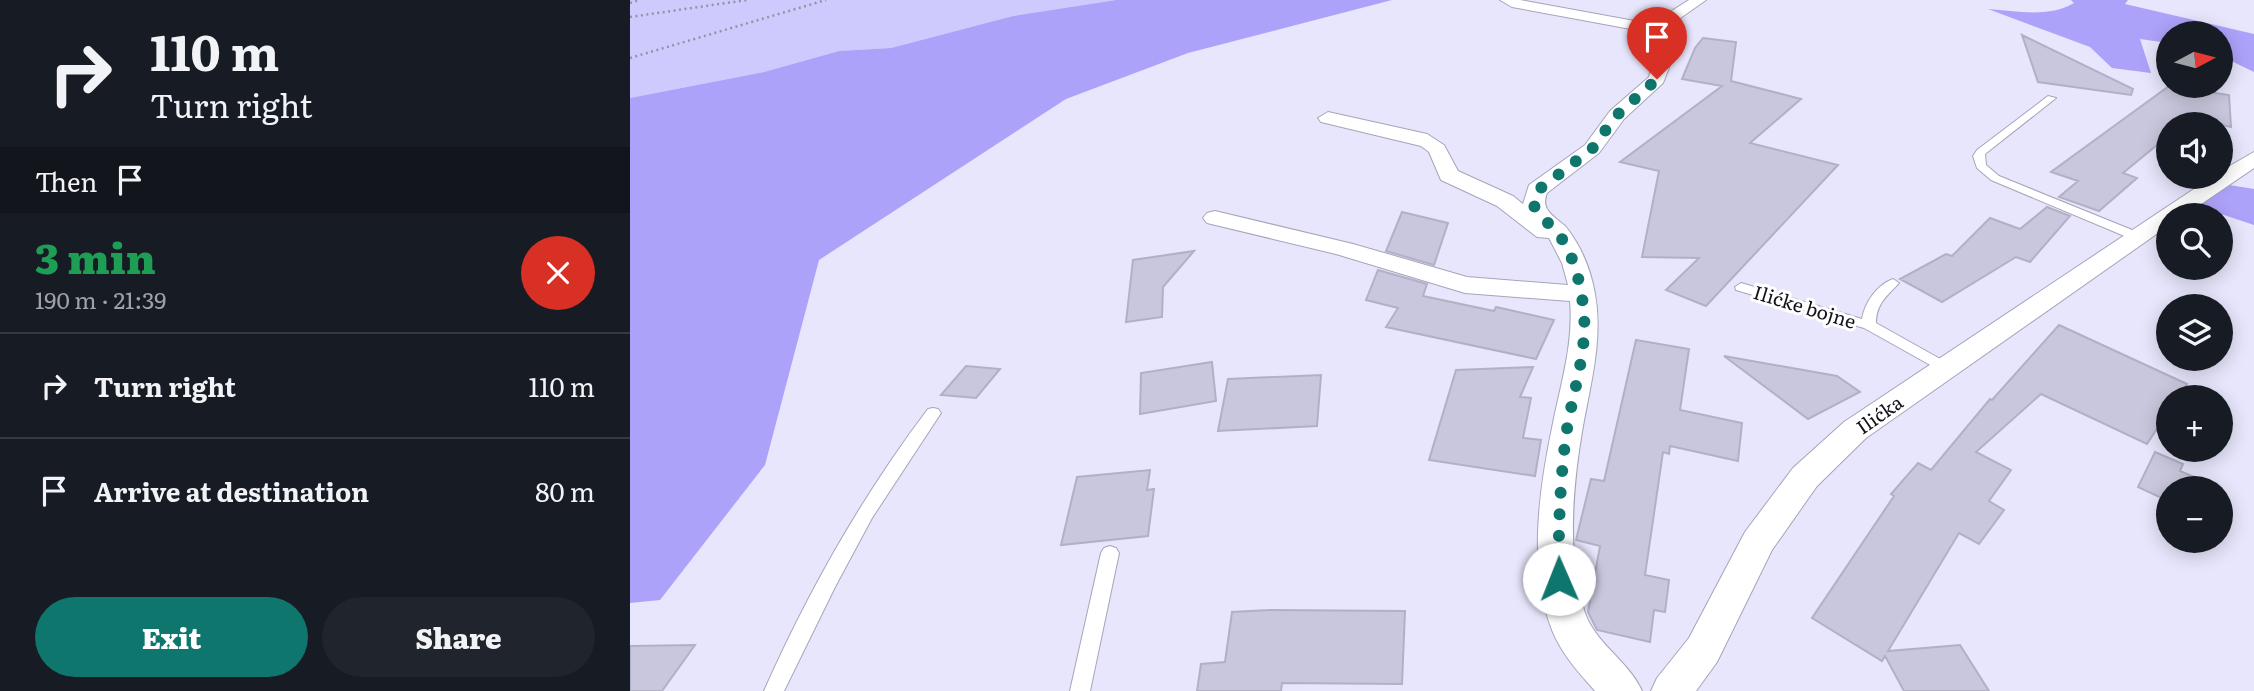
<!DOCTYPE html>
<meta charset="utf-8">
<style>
:root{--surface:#171b24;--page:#20242c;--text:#f1f3f6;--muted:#9ea1a6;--line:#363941;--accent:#0f766e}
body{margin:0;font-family:Literata,serif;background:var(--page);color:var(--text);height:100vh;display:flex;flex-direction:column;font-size:26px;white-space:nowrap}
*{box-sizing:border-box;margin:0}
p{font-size:23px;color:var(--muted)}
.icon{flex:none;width:38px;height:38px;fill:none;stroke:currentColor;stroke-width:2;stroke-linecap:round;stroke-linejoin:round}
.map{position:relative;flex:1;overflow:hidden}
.panel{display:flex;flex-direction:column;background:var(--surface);width:630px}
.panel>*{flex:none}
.hud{background:#171b24;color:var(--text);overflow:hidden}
.needle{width:46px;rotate:83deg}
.tools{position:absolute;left:1526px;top:21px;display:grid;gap:14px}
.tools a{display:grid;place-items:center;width:77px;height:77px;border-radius:50%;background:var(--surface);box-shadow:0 4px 18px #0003;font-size:35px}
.pin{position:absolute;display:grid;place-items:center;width:60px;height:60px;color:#fff;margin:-72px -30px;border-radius:50% 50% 50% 0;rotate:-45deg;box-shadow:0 0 7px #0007}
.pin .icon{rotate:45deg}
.me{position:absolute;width:77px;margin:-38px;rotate:359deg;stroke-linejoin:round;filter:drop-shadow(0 0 5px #0008)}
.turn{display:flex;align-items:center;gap:24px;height:147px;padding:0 35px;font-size:32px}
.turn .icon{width:91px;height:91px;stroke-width:2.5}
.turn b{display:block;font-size:49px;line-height:60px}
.then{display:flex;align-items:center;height:66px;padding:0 35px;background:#0003;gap:14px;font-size:26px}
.round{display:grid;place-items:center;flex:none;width:74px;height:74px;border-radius:37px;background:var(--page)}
.summary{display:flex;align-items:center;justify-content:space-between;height:119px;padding:0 35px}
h1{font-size:42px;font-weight:800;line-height:52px;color:#1e9e55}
.button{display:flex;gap:14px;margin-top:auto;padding:14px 35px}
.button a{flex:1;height:80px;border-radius:42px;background:var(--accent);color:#fff;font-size:28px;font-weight:800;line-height:80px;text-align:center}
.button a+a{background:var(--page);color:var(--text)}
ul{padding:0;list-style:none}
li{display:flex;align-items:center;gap:21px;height:105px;padding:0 35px;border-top:2px solid var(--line)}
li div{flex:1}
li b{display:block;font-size:26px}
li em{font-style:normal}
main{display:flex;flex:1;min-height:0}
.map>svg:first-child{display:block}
.green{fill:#cfcafd}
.forest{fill:#ada2fa}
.building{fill:#c9c7dd;stroke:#b2b0c5;stroke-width:2}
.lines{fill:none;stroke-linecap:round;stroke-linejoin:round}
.service-casing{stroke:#a6a4b9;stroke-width:2}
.minor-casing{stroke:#a6a4b9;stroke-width:2}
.path{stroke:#9493a4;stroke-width:2.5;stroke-dasharray:2 3.5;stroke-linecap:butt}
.service{fill:#fff;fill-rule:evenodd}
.minor{fill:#fff;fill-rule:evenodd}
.route{stroke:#0f766e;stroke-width:12;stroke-dasharray:0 21.6}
.labels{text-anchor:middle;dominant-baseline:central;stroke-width:6;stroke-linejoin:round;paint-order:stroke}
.street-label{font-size:19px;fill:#131219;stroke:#fff}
</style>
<main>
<section class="panel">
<div class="hud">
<div class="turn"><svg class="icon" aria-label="right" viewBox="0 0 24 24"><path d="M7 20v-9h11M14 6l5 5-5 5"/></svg><div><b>110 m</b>Turn right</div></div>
<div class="then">Then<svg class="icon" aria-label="arrive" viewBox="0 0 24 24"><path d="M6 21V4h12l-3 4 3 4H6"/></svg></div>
</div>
<div class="summary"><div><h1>3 min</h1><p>190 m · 21:39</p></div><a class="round" style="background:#d93025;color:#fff"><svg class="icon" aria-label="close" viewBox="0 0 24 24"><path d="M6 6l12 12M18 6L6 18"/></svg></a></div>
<ul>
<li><svg class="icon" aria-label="right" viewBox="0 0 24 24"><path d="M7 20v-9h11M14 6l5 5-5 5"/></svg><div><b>Turn right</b></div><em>110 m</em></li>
<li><svg class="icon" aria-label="arrive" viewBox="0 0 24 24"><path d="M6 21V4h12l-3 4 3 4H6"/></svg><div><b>Arrive at destination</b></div><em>80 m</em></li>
</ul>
<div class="button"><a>Exit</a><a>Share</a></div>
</section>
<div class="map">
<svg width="1624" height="691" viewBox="0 0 1624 691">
<rect width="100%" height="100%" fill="#e7e6fc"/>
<path class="green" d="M 0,0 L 486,0 L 383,16 L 261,48 L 209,51 L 134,72 L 0,98 Z"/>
<path class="forest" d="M 486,0 L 762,0 L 558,53 L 436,99 L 189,260 L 135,465 L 30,600 L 0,603 L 0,98 L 134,72 L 209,51 L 261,48 L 383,16 Z
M 1441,0 L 1498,0 L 1495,4 L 1624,34 L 1624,72 L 1591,56 L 1591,33 L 1538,33 L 1538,43 L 1510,39 L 1521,73 L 1482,68 L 1460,47 L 1358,9 C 1386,11 1419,18 1444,3 Z
M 1587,183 L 1624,189 L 1624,225 L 1558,203 Z"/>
<path class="building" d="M 1392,35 L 1503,89 L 1501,95 L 1408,82 Z
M 1073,38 L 1106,42 L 1101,81 L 1171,99 L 1120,143 L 1208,165 L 1076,306 L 1036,290 L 1069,258 L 1012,257 L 1029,171 L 990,162 L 1092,86 L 1052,79 L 1065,48 Z
M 1539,86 L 1599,95 L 1601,127 L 1560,118 L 1553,124 L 1538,124 L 1538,136 L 1493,173 L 1507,178 L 1469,211 L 1429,197 L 1448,181 L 1421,172 Z
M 1417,207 L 1440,216 L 1400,262 L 1386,257 L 1312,302 L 1270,279 L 1316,254 L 1322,256 L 1360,218 L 1390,229 Z
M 772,212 L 818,223 L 804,265 L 756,251 Z
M 564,251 L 533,287 L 532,317 L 496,322 L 503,260 Z
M 748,270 L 797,284 L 793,296 L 864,311 L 866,307 L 924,320 L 906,359 L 756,327 L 768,308 L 736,300 Z
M 1429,325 L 1557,384 L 1548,397 L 1538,397 L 1538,412 L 1517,444 L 1411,394 L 1346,452 L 1381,470 L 1359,501 L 1374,510 L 1349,544 L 1329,533 L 1258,651 L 1330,645 L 1359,691 L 1274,691 L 1255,656 L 1252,661 L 1182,618 L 1264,496 L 1261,494 L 1288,463 L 1301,470 L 1360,399 L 1362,400 Z
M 1006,340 L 1059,349 L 1050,410 L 1112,423 L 1108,461 L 1040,446 L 1039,454 L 1033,452 L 1015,575 L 1039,580 L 1035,612 L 1024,610 L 1020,642 L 967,630 L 958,612 L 970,546 L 946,540 L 961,479 L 974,481 Z
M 1094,356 L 1207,376 L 1230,392 L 1178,419 Z
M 582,362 L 586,401 L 510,414 L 511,373 Z
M 336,366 L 370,369 L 346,398 L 311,395 Z
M 903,367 L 890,397 L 901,398 L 893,438 L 911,440 L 905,476 L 799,460 L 826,370 Z
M 691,375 L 687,426 L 588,431 L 598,379 Z
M 1525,452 L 1553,464 L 1550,471 L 1581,484 L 1579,488 L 1538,488 L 1538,501 L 1508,487 Z
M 520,470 L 517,490 L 524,489 L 518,536 L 431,545 L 447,477 Z
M 640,610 L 775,611 L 772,684 L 652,683 L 651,691 L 567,691 L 571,664 L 595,662 L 602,612 Z
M 65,645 L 32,691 L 0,691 L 0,646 Z"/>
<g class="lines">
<defs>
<path id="service" d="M 1418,96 L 1426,98 L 1355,154 L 1356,165 L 1369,176 L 1512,234 L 1512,240 L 1504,240 L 1361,180 L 1347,168 L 1343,156 L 1347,150 Z
M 1263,279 L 1269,283 C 1257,296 1246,304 1246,323 L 1321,365 L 1323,368 L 1321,371 L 1311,371 L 1234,328 L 1106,290 L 1105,287 L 1111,283 L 1232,319 C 1235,302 1247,285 1263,279 Z
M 303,408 L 308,409 L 311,413 L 242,518 L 205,587 L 154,691 L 134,691 C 178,592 232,496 298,409 Z
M 480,546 L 486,548 L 489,553 L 460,691 L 440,691 L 471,553 L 474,548 Z"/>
<path id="minor" d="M 870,0 L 890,0 L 1021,24 L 1059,0 L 1076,0 L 1032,31 L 1040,65 L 1033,83 L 994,119 L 969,153 L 917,193 C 915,198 914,203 917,209 C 921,216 930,221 936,227 C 951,246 961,270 965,294 C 973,339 961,382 953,426 C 943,483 936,553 954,610 C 964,643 998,660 1012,691 L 965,691 C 948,672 931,653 922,630 C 898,569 909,490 922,428 C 930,386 944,344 940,301 L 835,293 L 706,254 L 577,223 L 573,218 L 577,213 L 585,211 L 723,244 L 837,277 L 938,285 L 932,263 L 919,238 L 907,237 L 867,206 L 811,180 L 799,152 L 791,146 L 691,122 L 688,118 L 698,112 L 797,134 L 814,145 L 828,171 L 883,196 L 893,204 L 899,185 L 955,145 L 980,111 L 1019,77 L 1022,65 L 1017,32 L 882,7 Z
M 1624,152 L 1624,168 L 1555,215 L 1538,215 L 1538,226 L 1236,438 L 1187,486 L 1142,550 L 1087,662 L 1066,691 L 1021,691 L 1027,678 L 1059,638 L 1115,532 L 1163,468 L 1214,422 L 1582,177 L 1591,177 L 1591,171 Z"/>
</defs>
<use href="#service" class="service-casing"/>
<use href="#minor" class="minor-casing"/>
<path class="path" d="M 0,3 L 9,0
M 0,17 L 117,0
M 0,58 L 196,0"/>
<use href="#service" class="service"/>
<use href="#minor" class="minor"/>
</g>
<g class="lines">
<path class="route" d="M 929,579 C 928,530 930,483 936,435 C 942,395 957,354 954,313 C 951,285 945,257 928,233 C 922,225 911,219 906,210 C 902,203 904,196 908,190 L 962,149 L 986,116 L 1027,79"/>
</g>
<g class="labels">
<g class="street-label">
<text transform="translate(1175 306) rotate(17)">Ilićke bojne</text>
<text transform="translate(1249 414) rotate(-35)">Ilićka</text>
</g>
</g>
</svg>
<div class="tools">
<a><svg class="needle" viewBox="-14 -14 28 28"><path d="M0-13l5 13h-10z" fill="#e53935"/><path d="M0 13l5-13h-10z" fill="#9ea1a6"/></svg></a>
<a><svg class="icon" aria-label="sound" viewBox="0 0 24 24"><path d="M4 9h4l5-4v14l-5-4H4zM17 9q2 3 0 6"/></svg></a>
<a><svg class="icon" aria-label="search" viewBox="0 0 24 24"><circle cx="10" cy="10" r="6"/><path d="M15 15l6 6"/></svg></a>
<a><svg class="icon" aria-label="layers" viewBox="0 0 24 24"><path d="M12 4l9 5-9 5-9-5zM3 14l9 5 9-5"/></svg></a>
<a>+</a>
<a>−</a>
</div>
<div class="pin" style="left:1027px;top:79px;background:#d93025"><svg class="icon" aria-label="arrive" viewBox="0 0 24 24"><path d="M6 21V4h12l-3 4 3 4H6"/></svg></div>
<svg class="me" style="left:929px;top:579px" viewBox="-20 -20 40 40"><circle r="19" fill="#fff"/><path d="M0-13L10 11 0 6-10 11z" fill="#0f766e"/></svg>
</div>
</main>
